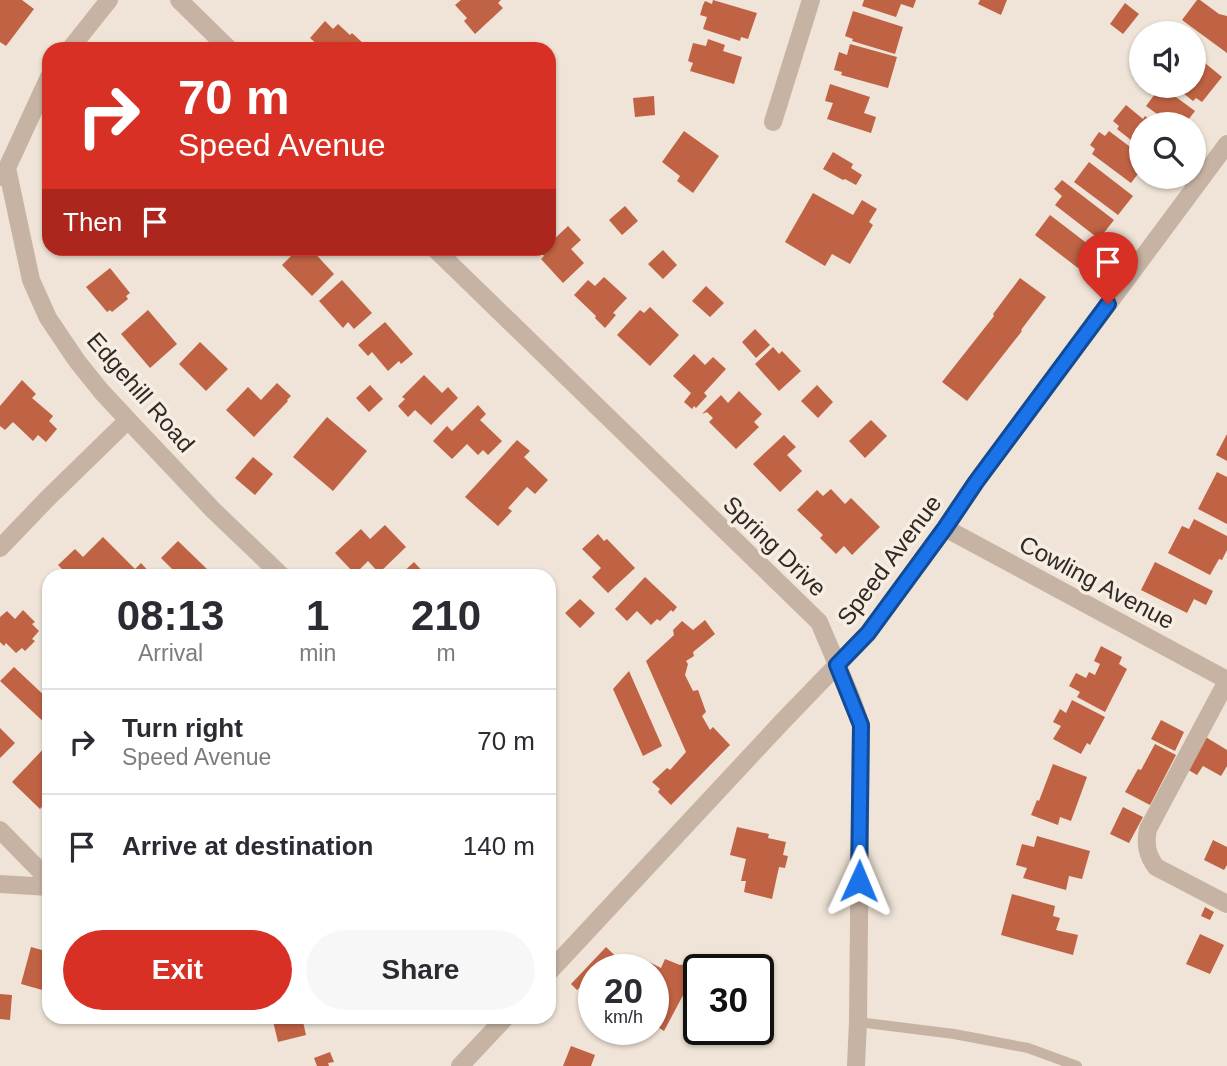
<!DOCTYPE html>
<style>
:root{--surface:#fff;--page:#f7f7f7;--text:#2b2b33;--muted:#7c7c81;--line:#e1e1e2;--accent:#d93025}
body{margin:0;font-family:Arial,sans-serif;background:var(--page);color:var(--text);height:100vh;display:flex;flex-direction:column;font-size:26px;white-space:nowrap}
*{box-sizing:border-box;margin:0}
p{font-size:23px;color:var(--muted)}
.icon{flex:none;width:38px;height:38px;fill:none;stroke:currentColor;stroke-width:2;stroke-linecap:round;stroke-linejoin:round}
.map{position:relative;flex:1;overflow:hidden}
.panel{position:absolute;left:42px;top:569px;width:514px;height:455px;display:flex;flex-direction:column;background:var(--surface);border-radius:21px;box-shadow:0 2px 5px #0004}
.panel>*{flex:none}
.hud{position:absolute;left:42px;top:42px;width:514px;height:214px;border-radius:21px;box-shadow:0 2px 5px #0004;background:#d93025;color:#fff;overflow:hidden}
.buttons{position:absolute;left:1129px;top:21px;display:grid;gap:14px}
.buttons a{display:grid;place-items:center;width:77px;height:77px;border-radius:50%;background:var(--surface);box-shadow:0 2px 5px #0004;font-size:35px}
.speed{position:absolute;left:578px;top:954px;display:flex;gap:14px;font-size:35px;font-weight:700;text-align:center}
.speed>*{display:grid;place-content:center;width:91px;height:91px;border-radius:50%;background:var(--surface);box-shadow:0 2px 5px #0004;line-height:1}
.speed small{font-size:18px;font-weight:400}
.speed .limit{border:4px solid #111;border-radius:10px;background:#fff;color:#111}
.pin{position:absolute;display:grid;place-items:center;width:60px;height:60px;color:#fff;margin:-72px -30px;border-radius:50% 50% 50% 0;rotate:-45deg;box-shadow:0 0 7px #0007}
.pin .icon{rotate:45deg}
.me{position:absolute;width:77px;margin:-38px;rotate:1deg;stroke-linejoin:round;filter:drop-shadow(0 0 5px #0008)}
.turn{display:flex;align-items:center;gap:24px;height:147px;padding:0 21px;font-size:32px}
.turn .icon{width:91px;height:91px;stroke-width:2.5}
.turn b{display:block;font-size:49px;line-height:60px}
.then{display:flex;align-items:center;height:66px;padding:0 21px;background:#0003;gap:14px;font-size:26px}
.eta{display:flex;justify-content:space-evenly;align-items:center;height:119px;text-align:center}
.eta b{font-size:42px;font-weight:800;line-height:49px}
.primary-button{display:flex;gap:14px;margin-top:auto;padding:14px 21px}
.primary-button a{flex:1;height:80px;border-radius:42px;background:var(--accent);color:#fff;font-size:28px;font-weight:800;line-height:80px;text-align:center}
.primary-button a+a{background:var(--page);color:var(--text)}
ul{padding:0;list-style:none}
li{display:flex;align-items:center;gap:21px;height:105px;padding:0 21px;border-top:2px solid var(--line)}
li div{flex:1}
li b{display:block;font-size:26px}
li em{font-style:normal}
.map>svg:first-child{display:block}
.building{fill:#c06244}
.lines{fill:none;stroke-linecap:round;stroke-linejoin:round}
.service{stroke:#c6b3a4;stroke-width:10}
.minor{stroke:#c6b3a4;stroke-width:18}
.route-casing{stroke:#114b97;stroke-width:18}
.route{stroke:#1a73e8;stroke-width:12}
.labels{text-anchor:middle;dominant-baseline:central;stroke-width:7;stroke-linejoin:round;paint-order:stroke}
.street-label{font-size:24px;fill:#322925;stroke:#f7eee3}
</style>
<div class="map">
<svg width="1227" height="1066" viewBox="0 0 1227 1066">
<rect width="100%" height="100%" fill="#efe4d7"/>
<path class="building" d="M 0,0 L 22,0 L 34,9 L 6,46 L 0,42 Z
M 461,0 L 501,0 L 498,3 L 503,8 L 475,34 L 464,21 L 467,18 L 455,5 Z
M 713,0 L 757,13 L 748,39 L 741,37 L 740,41 L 703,29 L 707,17 L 700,15 L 703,5 L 705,1 L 712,4 Z
M 864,0 L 916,0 L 913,8 L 901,4 L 896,17 L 862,6 Z
M 980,0 L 1007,0 L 1001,15 L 978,4 Z
M 1197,0 L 1200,0 L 1219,14 L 1227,16 L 1227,53 L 1182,20 Z
M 1125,3 L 1139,14 L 1123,34 L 1110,24 Z
M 853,11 L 903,27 L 895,54 L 852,41 L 853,39 L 845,36 Z
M 325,21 L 333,29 L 338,24 L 350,35 L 352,33 L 365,45 L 362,49 L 322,49 L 310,38 Z
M 708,39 L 725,45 L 723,51 L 742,57 L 734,84 L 690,71 L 693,63 L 688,61 L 693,43 L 706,46 Z
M 850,44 L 897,57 L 888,88 L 841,75 L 842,72 L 834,70 L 839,52 L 847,55 Z
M 1194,54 L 1222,77 L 1202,102 L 1196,98 L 1193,101 L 1174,86 L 1194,86 Z
M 830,84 L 870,97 L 864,113 L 876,117 L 871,133 L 827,119 L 833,103 L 825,101 Z
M 1161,86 L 1195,111 L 1185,124 L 1171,124 L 1146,106 Z
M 654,96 L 655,115 L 635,117 L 633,98 Z
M 1126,105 L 1143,119 L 1145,116 L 1155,124 L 1141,124 L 1141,148 L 1117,129 L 1119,126 L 1113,121 Z
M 684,131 L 719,156 L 693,193 L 677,181 L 680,176 L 662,162 Z
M 1109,131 L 1141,155 L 1141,170 L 1131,183 L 1092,154 L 1095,149 L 1090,145 L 1099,132 L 1105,136 Z
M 833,152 L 853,164 L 851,168 L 862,175 L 856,185 L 845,179 L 843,180 L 823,169 Z
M 1089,162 L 1133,196 L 1118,215 L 1074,182 Z
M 1062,180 L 1114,220 L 1099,239 L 1055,205 L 1062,196 L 1054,189 Z
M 813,193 L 853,215 L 862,200 L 877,209 L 869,222 L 873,225 L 850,264 L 832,254 L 825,266 L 785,242 Z
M 625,206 L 638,221 L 622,235 L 609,220 Z
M 1050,215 L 1093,248 L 1078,268 L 1035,235 Z
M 568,226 L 581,240 L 571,249 L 584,263 L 563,283 L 541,259 L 544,256 L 538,248 L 550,248 L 550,243 Z
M 299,248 L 305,253 L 310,248 L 334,274 L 312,296 L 282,265 Z
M 663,250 L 677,265 L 663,279 L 648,264 Z
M 110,268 L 130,293 L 126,296 L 128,299 L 112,312 L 110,310 L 107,312 L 86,287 Z
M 604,277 L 627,298 L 613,313 L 616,315 L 605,328 L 595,318 L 596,316 L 574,295 L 588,280 L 595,286 Z
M 1020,278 L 1046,297 L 1021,330 L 1022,331 L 967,401 L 942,382 L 994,316 L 993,314 Z
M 342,280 L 372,313 L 354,329 L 348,322 L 343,328 L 319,301 Z
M 706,286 L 724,303 L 710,317 L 692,301 Z
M 650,307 L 679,335 L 650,366 L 617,335 L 640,310 L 644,313 Z
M 148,310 L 177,344 L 150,368 L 121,334 Z
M 385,322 L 413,354 L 401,364 L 399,361 L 388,371 L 372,352 L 368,356 L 358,345 Z
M 755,329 L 770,345 L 756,358 L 742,342 Z
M 200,342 L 228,369 L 206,391 L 179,364 Z
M 773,347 L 779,354 L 782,351 L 801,371 L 779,391 L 755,364 Z
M 694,354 L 705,365 L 713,357 L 726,369 L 704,393 L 707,396 L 696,408 L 694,406 L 692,409 L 684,402 L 691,393 L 673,376 Z
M 424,375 L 442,393 L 448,387 L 458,398 L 431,425 L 415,410 L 408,417 L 398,406 L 405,399 L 402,397 Z
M 22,380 L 36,394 L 32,398 L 53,416 L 49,421 L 57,429 L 46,442 L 38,435 L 33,441 L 13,422 L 5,430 L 0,426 L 0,406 Z
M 277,383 L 291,396 L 287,400 L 288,401 L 254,437 L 226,410 L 248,387 L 261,400 Z
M 370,385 L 383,399 L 369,412 L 356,398 Z
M 817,385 L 833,402 L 818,418 L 801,401 Z
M 739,391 L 762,414 L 754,422 L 759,427 L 736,449 L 709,422 L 713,418 L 707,412 L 702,414 L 721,395 L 728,403 Z
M 478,405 L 486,414 L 480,420 L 502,441 L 488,455 L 483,450 L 478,455 L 467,444 L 452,459 L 433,441 L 447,426 L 452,431 Z
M 327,417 L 367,451 L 333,491 L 293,457 Z
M 871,420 L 887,436 L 865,458 L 849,441 Z
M 1227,434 L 1227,461 L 1216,455 Z
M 784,435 L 796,447 L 787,455 L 802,471 L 780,492 L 753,464 Z
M 517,440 L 530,451 L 524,457 L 548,480 L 535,494 L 527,487 L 508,508 L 512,511 L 498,526 L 465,497 Z
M 253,457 L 273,474 L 255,495 L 235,478 Z
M 1217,472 L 1227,477 L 1227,524 L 1198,509 Z
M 831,489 L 845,504 L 851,498 L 880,527 L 852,555 L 844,546 L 836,554 L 820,538 L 823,535 L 797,510 L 817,490 L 823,496 Z
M 1194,519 L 1227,536 L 1227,550 L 1222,560 L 1219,559 L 1210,575 L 1168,553 L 1182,526 L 1189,529 Z
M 385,525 L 406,547 L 379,573 L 368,561 L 355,574 L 335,553 L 361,529 L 370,539 Z
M 598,534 L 604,541 L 607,539 L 635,568 L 608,593 L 592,577 L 601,568 L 582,549 Z
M 103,537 L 135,569 L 141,563 L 153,576 L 69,576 L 58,565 L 75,549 L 83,557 Z
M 178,541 L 207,569 L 214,576 L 179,576 L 161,558 Z
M 414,562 L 427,576 L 399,576 Z
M 1155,562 L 1213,591 L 1206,605 L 1194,599 L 1187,613 L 1141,590 Z
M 645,577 L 677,607 L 673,612 L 671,610 L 660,621 L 657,619 L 651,625 L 637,611 L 627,621 L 615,609 Z
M 580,599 L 595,613 L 580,628 L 565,613 Z
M 23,610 L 35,622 L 32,624 L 39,631 L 32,639 L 35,641 L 25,651 L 22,648 L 16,653 L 6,643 L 4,646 L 0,642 L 0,617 L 7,611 L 15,619 Z
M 705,620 L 715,634 L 693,652 L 694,656 L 686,661 L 688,664 L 685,675 L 693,691 L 698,690 L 706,712 L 702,716 L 710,730 L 713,727 L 730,745 L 671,805 L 658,792 L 660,789 L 652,782 L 667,768 L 670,770 L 686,752 L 646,661 L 674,635 L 673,630 L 682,621 L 693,630 Z
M 1101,646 L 1122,657 L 1119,664 L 1127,669 L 1105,712 L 1077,697 L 1080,692 L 1069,686 L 1076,673 L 1086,678 L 1089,672 L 1095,675 L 1100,664 L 1094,661 Z
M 14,667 L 49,700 L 49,727 L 0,681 Z
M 629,671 L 662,746 L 643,756 L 613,689 Z
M 1072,700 L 1105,717 L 1090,745 L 1087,743 L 1081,754 L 1053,739 L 1061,726 L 1053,722 L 1060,709 L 1066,713 Z
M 1161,720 L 1184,732 L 1175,751 L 1151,739 Z
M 0,728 L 15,743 L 0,758 Z
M 1204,736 L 1227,750 L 1227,766 L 1221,776 L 1203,766 L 1197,775 L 1185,768 Z
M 49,743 L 49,799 L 40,809 L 12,782 Z
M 1155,744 L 1176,755 L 1150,805 L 1125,792 L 1138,769 L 1141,770 Z
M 1053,764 L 1087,777 L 1071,821 L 1060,817 L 1058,825 L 1031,815 L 1037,800 L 1039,801 Z
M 1123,807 L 1143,817 L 1129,843 L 1110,834 Z
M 737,827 L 769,834 L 768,838 L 786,842 L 783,855 L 788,856 L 785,868 L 779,867 L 772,899 L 744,892 L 746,881 L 741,881 L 746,859 L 730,855 Z
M 1037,836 L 1090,851 L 1082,879 L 1069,876 L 1066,890 L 1023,878 L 1027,868 L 1016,865 L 1022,844 L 1034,847 Z
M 1213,840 L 1227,847 L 1227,865 L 1224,870 L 1204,860 Z
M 1012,894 L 1055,906 L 1053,916 L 1060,918 L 1056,930 L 1078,935 L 1073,955 L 1001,935 Z
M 1205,907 L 1214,912 L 1210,920 L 1201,916 Z
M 1200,934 L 1224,945 L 1210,974 L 1186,964 Z
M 31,947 L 49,952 L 49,980 L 46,991 L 21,984 Z
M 606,947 L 623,963 L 620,966 L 622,968 L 620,970 L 593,970 L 593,995 L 583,984 L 577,990 L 571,984 Z
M 665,959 L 680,965 L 687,964 L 692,966 L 696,976 L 694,981 L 689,984 L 664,1031 L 653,1024 L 653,970 L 626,970 L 630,961 L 642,967 L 645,960 L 661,968 Z
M 0,994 L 12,995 L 10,1020 L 0,1019 Z
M 272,1017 L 302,1017 L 306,1035 L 278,1042 Z
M 571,1046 L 595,1055 L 591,1066 L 563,1066 Z
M 330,1052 L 334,1062 L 328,1063 L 329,1066 L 317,1066 L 314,1058 Z"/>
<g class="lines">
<path class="service" d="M 858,1022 L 954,1034 L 1028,1048 L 1077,1066"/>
<path class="minor" d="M 179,0 L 229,49
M 70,49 L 109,0
M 773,122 L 811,0
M 7,168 L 31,280 L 48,318 L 77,361 L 101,391 L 128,420 L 213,510 L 282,576
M 0,177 L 7,168 L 49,77
M 434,248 L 819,622 L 851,697 L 861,725 L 858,1022 L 856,1066
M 945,528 L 1227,680
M 0,548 L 47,499 L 128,420
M 1227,681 L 1148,829 C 1145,844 1147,855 1156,867 L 1227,904
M 0,830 L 49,880
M 0,884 L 49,887
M 550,971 L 783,721 L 868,633 L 945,528 L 976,482 L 1227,144
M 460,1066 L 506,1017"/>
</g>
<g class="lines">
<defs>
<path id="route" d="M 859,881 L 861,725 L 837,665 L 868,633 L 945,528 L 976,482 L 1108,304"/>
</defs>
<use href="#route" class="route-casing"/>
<use href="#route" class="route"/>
</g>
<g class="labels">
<g class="street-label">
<text transform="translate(141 392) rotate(49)">Edgehill Road</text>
<text transform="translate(775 546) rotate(44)">Spring Drive</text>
<text transform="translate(889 560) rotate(-53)">Speed Avenue</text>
<text transform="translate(1097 582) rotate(28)">Cowling Avenue</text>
</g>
</g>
</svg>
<div class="buttons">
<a><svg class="icon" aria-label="sound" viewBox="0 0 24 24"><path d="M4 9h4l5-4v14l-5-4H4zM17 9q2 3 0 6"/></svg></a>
<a><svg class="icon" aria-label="search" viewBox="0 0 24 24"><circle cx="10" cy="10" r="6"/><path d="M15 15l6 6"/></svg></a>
</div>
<div class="speed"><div>20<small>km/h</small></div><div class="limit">30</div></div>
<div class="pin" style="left:1108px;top:304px;background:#d93025"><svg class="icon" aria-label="arrive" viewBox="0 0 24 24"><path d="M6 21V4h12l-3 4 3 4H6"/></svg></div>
<svg class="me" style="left:859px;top:881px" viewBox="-20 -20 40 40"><path d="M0-17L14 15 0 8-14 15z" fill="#1a73e8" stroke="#fff" stroke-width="4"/></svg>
<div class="hud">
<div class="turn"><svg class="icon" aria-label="right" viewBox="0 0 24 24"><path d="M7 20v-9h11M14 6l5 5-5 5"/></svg><div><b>70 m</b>Speed Avenue</div></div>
<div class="then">Then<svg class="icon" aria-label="arrive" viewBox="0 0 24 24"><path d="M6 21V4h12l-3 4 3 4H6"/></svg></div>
</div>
<section class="panel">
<div class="eta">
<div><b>08:13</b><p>Arrival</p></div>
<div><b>1</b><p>min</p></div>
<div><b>210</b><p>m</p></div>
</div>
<ul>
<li><svg class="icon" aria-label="right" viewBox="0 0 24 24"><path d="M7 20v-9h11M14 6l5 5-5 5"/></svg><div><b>Turn right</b><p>Speed Avenue</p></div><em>70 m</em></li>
<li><svg class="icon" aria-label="arrive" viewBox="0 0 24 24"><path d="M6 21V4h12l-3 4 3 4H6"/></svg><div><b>Arrive at destination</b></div><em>140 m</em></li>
</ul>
<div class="primary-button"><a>Exit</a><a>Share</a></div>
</section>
</div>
